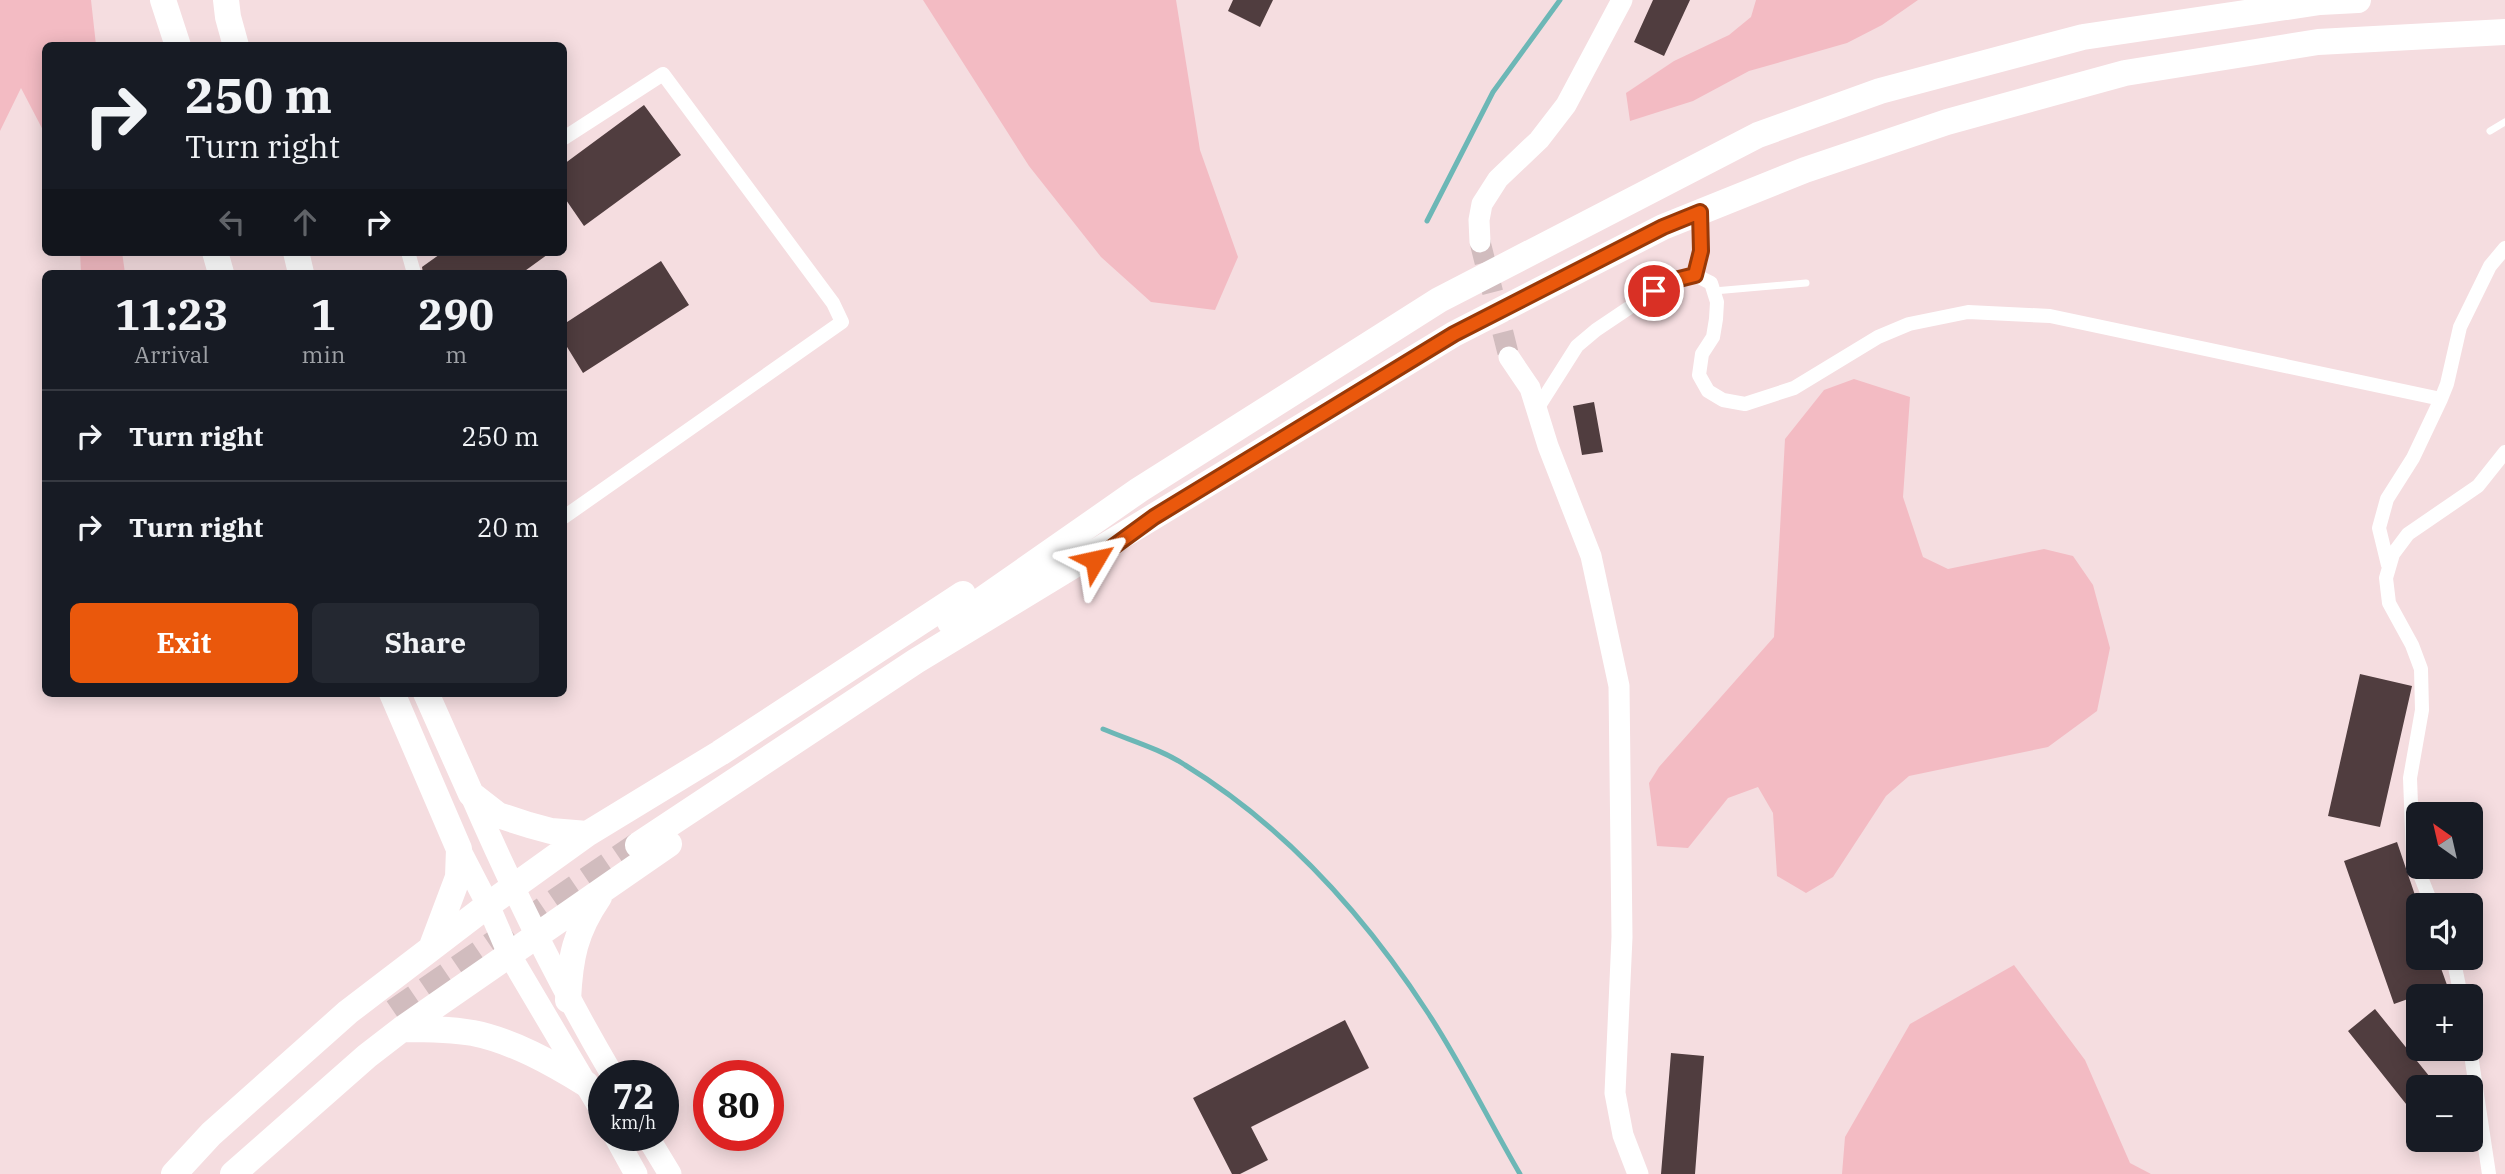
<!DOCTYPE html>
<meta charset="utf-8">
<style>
:root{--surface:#171b24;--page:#242831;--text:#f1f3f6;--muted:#9ea1a6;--line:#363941;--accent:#ea580c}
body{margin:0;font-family:"IBM Plex Serif",serif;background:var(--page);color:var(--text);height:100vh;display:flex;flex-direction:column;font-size:26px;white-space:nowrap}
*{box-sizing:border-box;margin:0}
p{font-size:23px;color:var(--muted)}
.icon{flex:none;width:38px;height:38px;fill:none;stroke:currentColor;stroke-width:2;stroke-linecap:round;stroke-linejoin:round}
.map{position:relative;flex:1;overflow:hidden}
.details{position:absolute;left:42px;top:270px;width:525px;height:427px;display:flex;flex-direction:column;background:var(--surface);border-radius:10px;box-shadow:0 4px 18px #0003}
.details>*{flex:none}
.hud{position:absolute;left:42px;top:42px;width:525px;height:214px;border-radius:10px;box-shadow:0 4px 18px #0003;background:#171b24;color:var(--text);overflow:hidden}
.needle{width:46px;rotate:326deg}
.tools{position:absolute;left:2406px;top:802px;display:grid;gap:14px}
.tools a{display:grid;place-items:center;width:77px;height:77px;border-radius:10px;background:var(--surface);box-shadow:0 4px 18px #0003;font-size:35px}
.speed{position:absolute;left:588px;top:1060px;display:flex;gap:14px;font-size:35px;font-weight:700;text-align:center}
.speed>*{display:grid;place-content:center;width:91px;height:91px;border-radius:50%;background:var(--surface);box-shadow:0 4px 18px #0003;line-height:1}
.speed small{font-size:18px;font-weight:400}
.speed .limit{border:10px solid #d22;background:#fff;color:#111}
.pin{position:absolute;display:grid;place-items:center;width:60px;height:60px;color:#fff;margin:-30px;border:4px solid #fff;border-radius:50%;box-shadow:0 2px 7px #0007}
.me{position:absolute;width:77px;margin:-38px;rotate:54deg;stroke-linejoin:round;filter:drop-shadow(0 0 5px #0008)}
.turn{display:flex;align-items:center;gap:24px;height:147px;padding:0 28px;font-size:32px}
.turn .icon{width:91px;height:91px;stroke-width:2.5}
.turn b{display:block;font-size:49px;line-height:60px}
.lanes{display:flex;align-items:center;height:66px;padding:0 28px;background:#0003;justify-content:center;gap:35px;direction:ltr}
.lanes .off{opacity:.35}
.eta{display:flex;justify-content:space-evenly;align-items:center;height:119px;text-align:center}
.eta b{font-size:42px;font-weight:800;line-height:49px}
.button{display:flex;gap:14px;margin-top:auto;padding:14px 28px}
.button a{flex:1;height:80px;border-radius:10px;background:var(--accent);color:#fff;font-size:28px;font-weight:800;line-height:80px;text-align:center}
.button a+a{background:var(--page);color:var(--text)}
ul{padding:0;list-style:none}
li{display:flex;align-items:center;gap:21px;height:91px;padding:0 28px;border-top:2px solid var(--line)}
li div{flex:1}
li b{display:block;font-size:26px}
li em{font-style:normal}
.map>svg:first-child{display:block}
.green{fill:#f3bbc3}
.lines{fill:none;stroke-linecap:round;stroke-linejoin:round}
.stream{stroke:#6cb7b6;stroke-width:5}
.building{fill:#503d3f}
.secondary-tunnel{stroke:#d1bcbe;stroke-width:21;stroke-dasharray:21 10;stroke-linecap:butt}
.highway-tunnel{stroke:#d1bcbe;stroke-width:26;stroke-dasharray:26 13;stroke-linecap:butt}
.lane{stroke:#fff;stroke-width:7}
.street{stroke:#fff;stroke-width:14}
.secondary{stroke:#fff;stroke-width:21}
.primary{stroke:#fff;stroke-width:23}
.highway{stroke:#fff;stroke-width:26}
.route-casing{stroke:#983908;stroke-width:18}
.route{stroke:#ea580c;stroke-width:12}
</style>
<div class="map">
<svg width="2505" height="1174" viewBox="0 0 2505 1174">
<rect width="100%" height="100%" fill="#f5dde0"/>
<path class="green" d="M 0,0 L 91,0 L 96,45 L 46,46 L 45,134 L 21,88 L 0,131 Z
M 923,0 L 1176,0 L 1200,150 L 1238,257 L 1215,310 L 1151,302 L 1101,257 L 1029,166 Z
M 1756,0 L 1918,0 L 1882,25 L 1847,43 L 1749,71 L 1693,101 L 1630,121 L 1626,93 L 1674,61 L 1729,35 L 1751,17 Z
M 80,252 L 122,252 L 125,273 L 81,273 Z
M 1854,379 L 1910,397 L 1903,497 L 1923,557 L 1948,569 L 2044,549 L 2073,556 L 2093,585 L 2110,648 L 2097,711 L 2048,747 L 1909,776 L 1886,796 L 1833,877 L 1806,893 L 1777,876 L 1773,813 L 1758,787 L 1728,798 L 1688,848 L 1657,846 L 1649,783 L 1659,767 L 1774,637 L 1785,439 L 1824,390 Z
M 2014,965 L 2085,1060 L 2130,1163 L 2151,1174 L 1842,1174 L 1845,1137 L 1910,1024 Z"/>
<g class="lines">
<path class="stream" d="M 1427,221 L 1493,92 L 1560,0
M 1103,729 C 1129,740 1161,749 1185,765 C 1284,826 1365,916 1428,1013 C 1462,1065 1489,1121 1520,1174"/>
</g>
<path class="building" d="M 1233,0 L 1273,0 L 1260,27 L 1228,11 Z
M 1653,0 L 1690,0 L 1664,56 L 1634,42 Z
M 644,105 L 681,155 L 584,226 L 564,197 L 564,164 Z
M 443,252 L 551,252 L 522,273 L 423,273 L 422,267 Z
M 661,261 L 689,305 L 583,373 L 564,342 L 564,324 Z
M 1594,402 L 1603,452 L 1582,455 L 1573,406 Z
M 2360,674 L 2412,686 L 2380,827 L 2328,816 Z
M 2397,842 L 2418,904 L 2418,957 L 2437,957 L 2447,985 L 2394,1004 L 2344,861 Z
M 2375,1009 L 2438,1087 L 2418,1087 L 2418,1119 L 2348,1031 Z
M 1345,1020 L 1369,1068 L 1251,1127 L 1268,1160 L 1240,1174 L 1232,1174 L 1193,1098 Z
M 1671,1053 L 1704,1056 L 1695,1174 L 1661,1174 Z"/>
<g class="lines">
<path class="secondary-tunnel" d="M 1480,242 L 1509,357"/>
<path class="highway-tunnel" d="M 394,1012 L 638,845"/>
<path class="lane" d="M 2490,131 L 2505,122
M 1714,291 L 1806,283"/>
<path class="street" d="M 564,138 L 663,74 L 833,303 L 842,322 L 564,517
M 408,252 L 414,273
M 1695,275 L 1701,251 L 1700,212
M 1537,409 L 1577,346 L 1596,330 L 1654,291 L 1675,280 L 1695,275 L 1711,283 L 1717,302 L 1716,319 L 1713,337 L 1702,354 L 1699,375 L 1708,391 L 1723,400 L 1745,404 L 1794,388 L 1878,337 L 1909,324 L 1968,312 L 2050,316 L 2441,399
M 2388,565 L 2379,528 L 2387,499 L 2413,458 L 2441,399 L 2447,384 L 2460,327 L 2490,266 L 2505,248
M 2432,905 L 2413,857 L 2410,778 L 2422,710 L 2421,669 L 2412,645 L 2389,603 L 2386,578 L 2393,554 L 2408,534 L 2478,486 L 2505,452
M 2453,957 L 2461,996
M 2470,1048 L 2489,1174"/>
<path class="secondary" d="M 1480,242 L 1479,220 L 1482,204 L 1498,179 L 1539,140 L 1566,105 L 1622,0
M 1509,357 L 1530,388 L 1548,446 L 1591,556 L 1619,686 L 1622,937 L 1615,1093 L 1623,1135 L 1638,1174"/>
<path class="primary" d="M 471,794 C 514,893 558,983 613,1076
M 459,849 L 488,905 L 509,954 L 604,1115
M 615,1136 L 636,1174
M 647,1136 L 670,1174"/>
<path class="highway" d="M 163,0 L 178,46
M 226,0 L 228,17 L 236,46
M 215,252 L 221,273
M 296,252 L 301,273
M 950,622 L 1139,490 L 1439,300 L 1758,135 L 1880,91 L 2083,37 L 2320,2 L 2358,0
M 392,693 L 459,849 L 458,877 L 432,946
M 426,693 L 471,794 L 498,815 L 529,825 L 551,831 L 587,834
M 638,845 L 916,661 L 1454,334 L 1663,227 L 1805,170 L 1947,122 L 2125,73 L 2318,42 L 2505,32
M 568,1000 C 570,958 575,932 599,897
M 402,1029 C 426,1029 450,1029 473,1033 C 513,1041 552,1063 586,1084
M 174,1174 L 211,1134 L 348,1012 L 488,905 L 587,834 L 720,753 L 963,594
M 233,1174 L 367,1056 L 402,1029 L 669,844"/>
</g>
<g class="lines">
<defs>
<path id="route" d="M 1095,560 L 1154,517 L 1454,334 L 1663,227 L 1700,212 L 1701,251 L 1695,275 L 1675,280 L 1654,291"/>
</defs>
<use href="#route" class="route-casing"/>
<use href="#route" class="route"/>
</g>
</svg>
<div class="tools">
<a><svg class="needle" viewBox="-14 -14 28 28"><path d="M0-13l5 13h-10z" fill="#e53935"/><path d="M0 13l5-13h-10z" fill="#9ea1a6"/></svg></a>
<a><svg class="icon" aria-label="sound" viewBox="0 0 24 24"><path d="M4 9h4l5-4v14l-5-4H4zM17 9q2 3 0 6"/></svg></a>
<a>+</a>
<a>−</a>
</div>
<div class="speed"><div>72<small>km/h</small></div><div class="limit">80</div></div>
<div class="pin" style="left:1654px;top:291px;background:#d93025"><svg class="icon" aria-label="arrive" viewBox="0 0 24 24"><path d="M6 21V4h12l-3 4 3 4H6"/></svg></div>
<svg class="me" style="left:1095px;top:560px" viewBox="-20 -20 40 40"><path d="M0-17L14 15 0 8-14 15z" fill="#ea580c" stroke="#fff" stroke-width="4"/></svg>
<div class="hud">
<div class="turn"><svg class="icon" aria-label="right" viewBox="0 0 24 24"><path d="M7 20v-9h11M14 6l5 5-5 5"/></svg><div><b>250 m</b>Turn right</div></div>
<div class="lanes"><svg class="icon off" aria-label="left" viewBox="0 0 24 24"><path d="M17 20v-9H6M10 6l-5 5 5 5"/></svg><svg class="icon off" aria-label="ahead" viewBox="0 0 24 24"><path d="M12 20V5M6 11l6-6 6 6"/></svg><svg class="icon" aria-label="right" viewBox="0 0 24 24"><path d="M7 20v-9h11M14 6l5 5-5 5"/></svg></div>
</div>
<section class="details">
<div class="eta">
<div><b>11:23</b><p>Arrival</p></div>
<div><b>1</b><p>min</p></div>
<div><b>290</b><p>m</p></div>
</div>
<ul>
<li><svg class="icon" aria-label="right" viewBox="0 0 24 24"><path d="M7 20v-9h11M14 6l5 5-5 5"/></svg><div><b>Turn right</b></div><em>250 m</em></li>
<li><svg class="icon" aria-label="right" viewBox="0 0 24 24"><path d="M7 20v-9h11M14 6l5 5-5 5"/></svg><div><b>Turn right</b></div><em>20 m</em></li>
</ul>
<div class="button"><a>Exit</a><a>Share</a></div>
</section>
</div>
